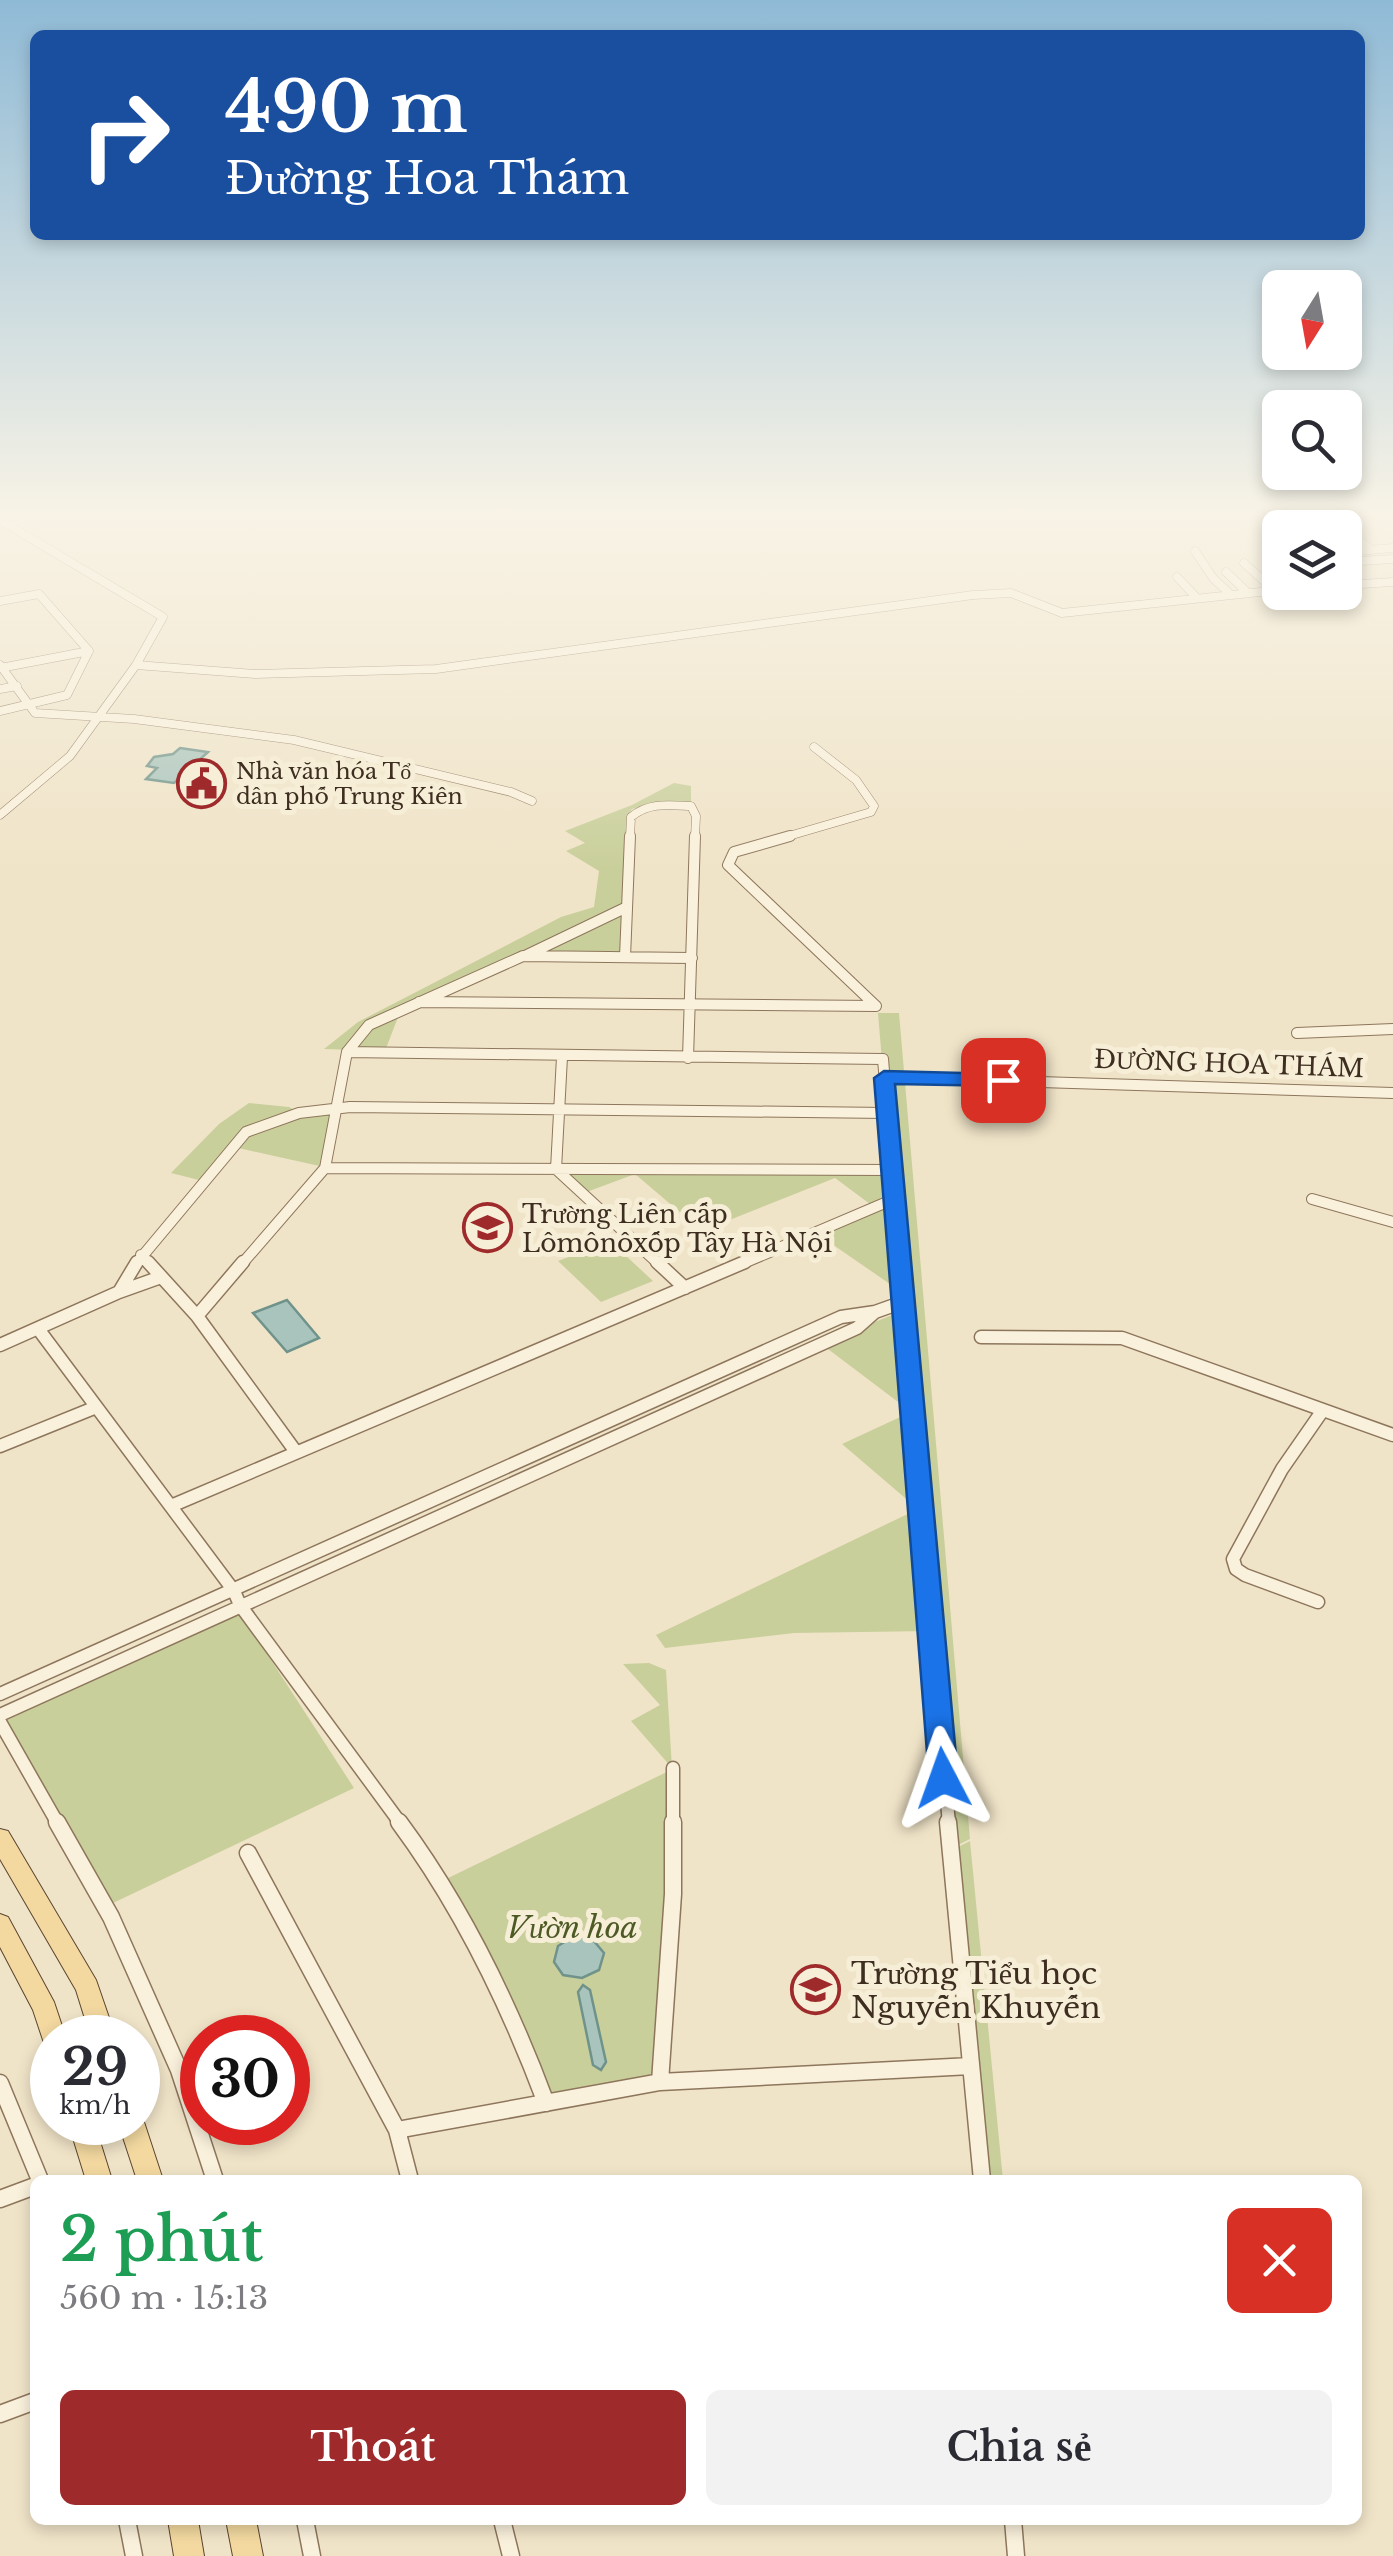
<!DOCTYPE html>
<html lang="vi">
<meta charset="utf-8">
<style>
:root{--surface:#fff;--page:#f2f2f3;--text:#2b2b33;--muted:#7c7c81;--accent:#9e2a2b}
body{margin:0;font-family:"Libre Baskerville",serif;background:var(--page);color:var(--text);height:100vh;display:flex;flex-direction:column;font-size:38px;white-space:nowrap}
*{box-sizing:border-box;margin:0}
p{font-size:32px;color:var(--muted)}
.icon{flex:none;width:55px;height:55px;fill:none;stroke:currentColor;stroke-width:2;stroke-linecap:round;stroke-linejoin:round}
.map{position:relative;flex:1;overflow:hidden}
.details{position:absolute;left:30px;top:2175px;width:1332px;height:350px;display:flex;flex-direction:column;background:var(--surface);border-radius:15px;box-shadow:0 5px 15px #0003}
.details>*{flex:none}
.banner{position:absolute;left:30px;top:30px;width:1335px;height:210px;border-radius:15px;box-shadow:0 5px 15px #0003;background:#1a4fa0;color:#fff;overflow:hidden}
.needle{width:65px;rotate:191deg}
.buttons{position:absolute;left:1262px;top:270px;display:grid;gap:20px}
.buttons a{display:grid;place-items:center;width:100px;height:100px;border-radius:15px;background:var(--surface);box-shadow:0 5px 15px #0003;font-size:50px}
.speed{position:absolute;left:30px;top:2015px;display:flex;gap:20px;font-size:50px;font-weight:700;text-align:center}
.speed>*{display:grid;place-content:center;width:130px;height:130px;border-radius:50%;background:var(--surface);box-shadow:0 5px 15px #0003;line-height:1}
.speed small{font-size:25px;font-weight:400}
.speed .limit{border:15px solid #d22;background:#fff;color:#111}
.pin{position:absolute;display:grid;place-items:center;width:85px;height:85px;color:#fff;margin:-42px;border-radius:20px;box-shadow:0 5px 15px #0006}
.me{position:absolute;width:110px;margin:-55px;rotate:356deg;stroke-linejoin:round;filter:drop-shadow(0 0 8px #0008)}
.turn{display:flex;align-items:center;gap:35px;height:210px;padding:0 30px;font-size:45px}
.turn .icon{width:130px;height:130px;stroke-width:2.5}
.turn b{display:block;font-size:70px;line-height:85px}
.round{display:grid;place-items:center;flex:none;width:105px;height:105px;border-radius:15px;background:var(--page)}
.overview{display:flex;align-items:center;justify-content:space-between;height:170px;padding:0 30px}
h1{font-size:60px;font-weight:600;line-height:75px;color:#1e9e55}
.action{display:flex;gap:20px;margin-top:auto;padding:20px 30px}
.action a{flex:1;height:115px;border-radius:15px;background:var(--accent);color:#fff;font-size:40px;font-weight:600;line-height:115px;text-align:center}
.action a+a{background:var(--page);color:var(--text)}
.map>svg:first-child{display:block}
.green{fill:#c9cf9b}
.water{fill:#a9c4bc;stroke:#6f938a;stroke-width:2.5}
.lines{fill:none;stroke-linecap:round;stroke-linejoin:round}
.minor-far3-casing{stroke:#8d765c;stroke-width:9}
.minor-far2-casing{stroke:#8d765c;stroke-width:12}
.minor-far1-casing{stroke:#8d765c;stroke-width:15}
.minor-casing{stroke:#8d765c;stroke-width:19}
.primary-casing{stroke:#5b4430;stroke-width:2}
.minor-far3{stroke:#faf1dc;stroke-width:8}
.minor-far2{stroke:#faf1dc;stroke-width:10}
.minor-far1{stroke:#faf1dc;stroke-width:12}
.minor{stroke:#faf1dc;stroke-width:16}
.primary{fill:#f3d9a0;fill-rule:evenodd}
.route{fill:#1a73e8;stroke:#114b97;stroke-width:2.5}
.labels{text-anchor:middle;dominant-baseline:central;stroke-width:10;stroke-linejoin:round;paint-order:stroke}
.far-poi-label{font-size:22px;fill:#3d2e20;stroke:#f7eed8;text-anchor:start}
.street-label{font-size:25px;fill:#3d2e20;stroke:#f7eed8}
.poi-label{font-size:25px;fill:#3d2e20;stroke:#f7eed8;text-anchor:start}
.near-park-label{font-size:30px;font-style:italic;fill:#4d5a26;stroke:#f7eed8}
.near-poi-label{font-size:30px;fill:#3d2e20;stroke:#f7eed8;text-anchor:start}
</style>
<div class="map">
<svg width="1393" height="2556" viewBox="0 0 1393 2556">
<rect width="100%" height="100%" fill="#f0e4c8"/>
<path class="green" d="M 674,783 L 691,786 L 691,806 L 657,802 L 632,809 L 627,817 L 623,906 L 400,1012 L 385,1051 L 324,1049 L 358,1022 L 561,917 L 594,907 L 599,871 L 566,851 L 585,843 L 565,831 L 632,805 Z
M 627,908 L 624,957 L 524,956 Z
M 878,1013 L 899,1013 L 970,1839 L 950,1849 L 931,1631 L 794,1633 L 665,1648 L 656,1635 L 918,1509 L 842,1444 L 911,1412 Z
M 249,1103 L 289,1107 L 299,1113 L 334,1109 L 324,1167 L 234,1147 L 203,1181 L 171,1173 L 219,1124 Z
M 557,1169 L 891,1171 L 893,1199 L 874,1207 L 835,1178 L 702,1231 L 635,1174 L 584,1193 Z
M 893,1201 L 900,1291 L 816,1233 Z
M 610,1241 L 653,1281 L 601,1302 L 558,1261 Z
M 903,1311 L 910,1411 L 820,1343 Z
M 238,1609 L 354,1788 L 111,1904 L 2,1718 Z
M 649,1663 L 666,1670 L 672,1768 L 631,1721 L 660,1705 L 623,1664 Z
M 673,1769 L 659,2081 L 548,2102 L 444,1880 Z
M 970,1841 L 1003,2180 L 982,2180 L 950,1851 Z"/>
<path class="water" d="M 180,748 L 208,752 L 174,783 L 146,779 L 157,768 L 147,766 L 154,757 L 173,754 Z
M 287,1300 L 319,1338 L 287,1352 L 253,1313 Z
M 574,1936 L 593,1940 L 604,1953 L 599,1970 L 582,1978 L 563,1975 L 554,1962 L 558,1946 Z
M 583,1985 L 590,1990 L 606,2062 L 601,2070 L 593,2065 L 578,1992 Z"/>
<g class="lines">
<defs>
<path id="minor-far3" d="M 1323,511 L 1343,528
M 0,520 L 163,617 L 136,665 L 70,756 L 0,815
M 1345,529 L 1372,550
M 1195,551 L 1213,578 L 1230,594
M 1345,552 L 1393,548
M 1270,562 L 1280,571
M 1345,562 L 1393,559
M 1244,563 L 1274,590
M 1226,572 L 1247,592
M 1177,577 L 1197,598
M 1345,585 L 1393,582
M 0,601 L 39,594 L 89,651 L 67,695 L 0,711
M 0,665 L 35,713 L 134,719 L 294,740 L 511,792 L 532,801
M 136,665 L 255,674 L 436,669 L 973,595 L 1011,593 L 1062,613 L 1280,590
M 0,668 L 89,651
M 0,689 L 17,686
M 630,838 L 631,817 C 649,802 669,805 691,806 L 696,816 L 695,838
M 782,838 L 871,812 L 874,806 L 856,780 L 814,747"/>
<path id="minor-far2" d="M 790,836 L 734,852 L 728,865 L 876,1006
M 527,955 L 627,907
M 625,957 L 630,836
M 419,1002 L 876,1006
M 1297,1033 L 1393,1029
M 347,1052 L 369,1025 L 523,956 L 692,958
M 562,1057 L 556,1169 L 660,1265
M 688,1058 L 695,836
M 884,1077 L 1393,1093
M 325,1168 L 891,1170
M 1312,1199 L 1393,1222
M 141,1255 L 150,1265
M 135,1265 L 246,1132 L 299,1113 L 350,1107 L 887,1113
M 241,1265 L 325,1168 L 347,1052 L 883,1059 L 900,1265
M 739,1265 L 894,1199"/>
<path id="minor-far1" d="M 148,1262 L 197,1316
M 243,1262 L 197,1316 L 296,1452
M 657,1262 L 685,1288
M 899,1262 L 949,1824
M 119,1292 L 161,1277
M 39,1330 L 234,1591 L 240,1605 L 401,1824
M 981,1337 L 1122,1338 L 1393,1435
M 0,1345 L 119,1292 L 137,1262
M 0,1446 L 94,1408
M 171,1506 L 745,1262
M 1318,1602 L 1245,1575 L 1236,1569 L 1233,1559 L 1282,1469 L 1323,1410
M 0,1694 L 841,1317 L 875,1312 L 903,1302
M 0,1715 L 857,1328 L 875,1312
M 0,1722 L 58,1824
M 673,1768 L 673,1824"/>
<path id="minor" d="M 57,1822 L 111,1917 L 179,2070 L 215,2180
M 399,1822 C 462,1907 509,2004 546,2103
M 948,1822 L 982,2180
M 248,1853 L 397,2130 L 410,2180
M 660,2082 L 673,1894 L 673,1822
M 0,2083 L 40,2180
M 397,2130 L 660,2082 L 971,2066
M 0,2199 L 35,2186
M 0,2414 L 35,2401
M 127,2520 L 134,2556
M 305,2520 L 312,2556
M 502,2520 L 511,2556
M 1013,2520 L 1016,2556"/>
<path id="primary" d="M 0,1829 L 8,1831 L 96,1980 L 116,2038 L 91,2038 L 76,1990 L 0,1859 Z
M 0,1914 L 8,1917 L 54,2002 L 66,2038 L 52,2038 L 52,2048 L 45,2046 L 33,2010 L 0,1947 Z
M 138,2113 L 144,2122 L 163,2180 L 137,2180 L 118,2122 L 138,2122 Z
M 68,2122 L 94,2122 L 112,2180 L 86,2180 Z
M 168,2520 L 198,2520 L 204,2556 L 174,2556 Z
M 226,2520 L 256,2520 L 263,2556 L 233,2556 Z"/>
</defs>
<use href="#minor-far3" class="minor-far3-casing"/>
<use href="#minor-far2" class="minor-far2-casing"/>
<use href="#minor-far1" class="minor-far1-casing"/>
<use href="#minor" class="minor-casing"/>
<use href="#primary" class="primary-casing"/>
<use href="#minor-far3" class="minor-far3"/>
<use href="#minor-far2" class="minor-far2"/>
<use href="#minor-far1" class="minor-far1"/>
<use href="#minor" class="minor"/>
<use href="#primary" class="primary"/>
</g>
<linearGradient id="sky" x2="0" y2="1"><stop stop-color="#8fbad6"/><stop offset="0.59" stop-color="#f8f3e6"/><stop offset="1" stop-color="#f8f3e6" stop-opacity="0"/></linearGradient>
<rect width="1393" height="869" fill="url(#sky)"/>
<path class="route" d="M 884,1071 L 1003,1074 L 1013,1080 L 1003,1086 L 895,1084 L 958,1778 L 954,1786 L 943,1789 L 933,1786 L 929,1778 L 874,1078 Z"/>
<defs>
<symbol id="civic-ring" viewBox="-11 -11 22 22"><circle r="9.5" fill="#f7eed8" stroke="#9e2a2b" stroke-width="1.5"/><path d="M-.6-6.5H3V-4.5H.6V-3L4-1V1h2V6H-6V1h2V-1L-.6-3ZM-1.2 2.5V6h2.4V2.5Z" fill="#9e2a2b"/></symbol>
<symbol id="school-ring" viewBox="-11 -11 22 22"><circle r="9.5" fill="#f7eed8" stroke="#9e2a2b" stroke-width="1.5"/><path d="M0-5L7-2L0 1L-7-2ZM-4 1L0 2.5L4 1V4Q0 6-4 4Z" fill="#9e2a2b"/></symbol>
</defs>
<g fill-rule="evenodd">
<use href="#civic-ring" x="174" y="756" width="55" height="55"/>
<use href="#school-ring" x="460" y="1200" width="55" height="55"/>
<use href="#school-ring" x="788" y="1962" width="55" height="55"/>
</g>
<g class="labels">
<g class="far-poi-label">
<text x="236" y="771">Nhà văn hóa Tổ<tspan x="236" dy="25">dân phố Trung Kiên</tspan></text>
</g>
<g class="street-label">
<text transform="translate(1229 1064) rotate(2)">ĐƯỜNG HOA THÁM</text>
</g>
<g class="poi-label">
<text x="522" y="1214">Trường Liên cấp<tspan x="522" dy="29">Lômônôxốp Tây Hà Nội</tspan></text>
</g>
<g class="near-park-label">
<text x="572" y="1927">Vườn hoa</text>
</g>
<g class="near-poi-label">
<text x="851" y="1973">Trường Tiểu học<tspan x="851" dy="34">Nguyễn Khuyến</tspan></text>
</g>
</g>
</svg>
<div class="buttons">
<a><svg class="needle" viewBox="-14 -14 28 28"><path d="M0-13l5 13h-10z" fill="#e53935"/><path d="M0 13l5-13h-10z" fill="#7c7c81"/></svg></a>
<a><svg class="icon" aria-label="search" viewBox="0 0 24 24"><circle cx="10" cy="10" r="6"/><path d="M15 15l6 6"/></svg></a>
<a><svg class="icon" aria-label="layers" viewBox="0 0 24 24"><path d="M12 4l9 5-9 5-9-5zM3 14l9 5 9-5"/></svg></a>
</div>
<div class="speed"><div>29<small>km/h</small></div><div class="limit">30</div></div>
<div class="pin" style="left:1003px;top:1080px;background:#d93025"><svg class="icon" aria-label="arrive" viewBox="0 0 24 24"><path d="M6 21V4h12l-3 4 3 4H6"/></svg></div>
<svg class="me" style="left:943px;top:1778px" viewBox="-20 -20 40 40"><path d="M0-17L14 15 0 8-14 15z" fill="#1a73e8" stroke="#fff" stroke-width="4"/></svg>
<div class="banner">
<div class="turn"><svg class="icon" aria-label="right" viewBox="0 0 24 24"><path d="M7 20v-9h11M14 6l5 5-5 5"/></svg><div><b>490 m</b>Đường Hoa Thám</div></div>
</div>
<section class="details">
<div class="overview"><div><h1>2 phút</h1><p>560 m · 15:13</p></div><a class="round" style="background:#d93025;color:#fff"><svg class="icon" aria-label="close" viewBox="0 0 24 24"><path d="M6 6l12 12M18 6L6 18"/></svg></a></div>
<div class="action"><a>Thoát</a><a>Chia sẻ</a></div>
</section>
</div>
